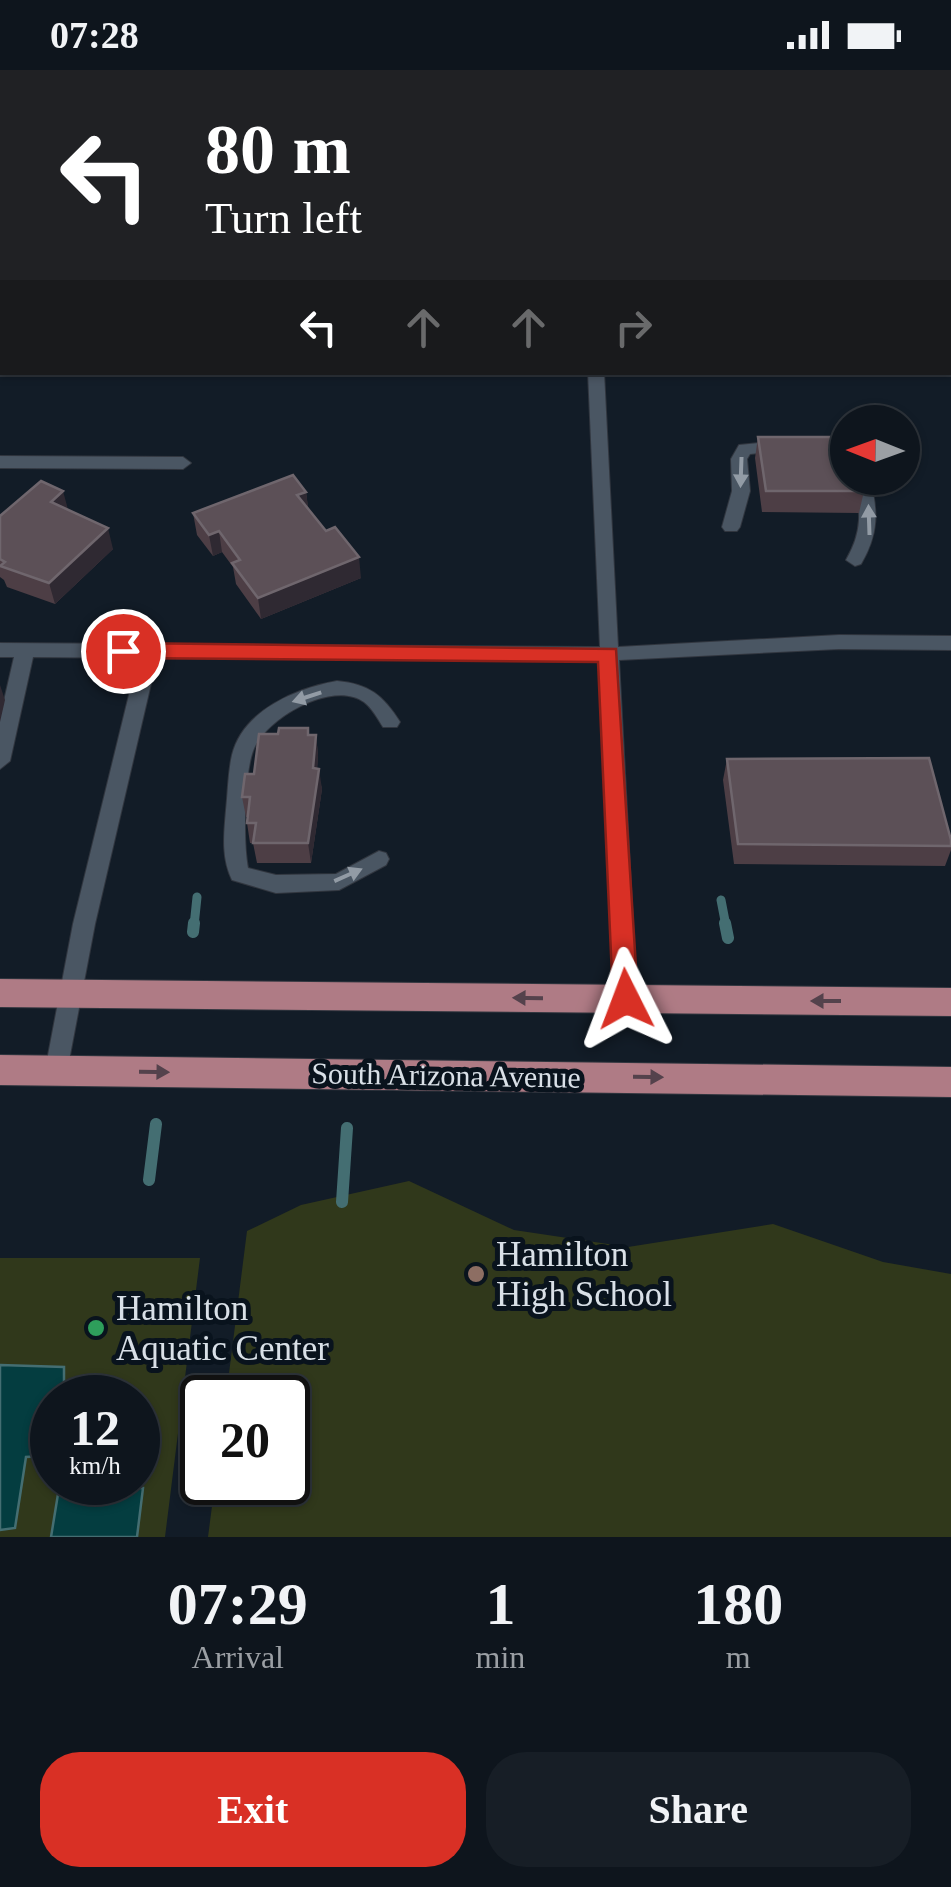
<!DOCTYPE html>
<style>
:root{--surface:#0e151d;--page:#171e26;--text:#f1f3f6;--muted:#9b9fa4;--line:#2e343b;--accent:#d93025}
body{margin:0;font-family:Georgia,serif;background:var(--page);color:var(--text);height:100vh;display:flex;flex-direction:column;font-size:38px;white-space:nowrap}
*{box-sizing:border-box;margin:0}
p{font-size:32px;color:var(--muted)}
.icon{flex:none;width:55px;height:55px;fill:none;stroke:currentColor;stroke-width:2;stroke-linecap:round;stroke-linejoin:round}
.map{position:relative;height:1467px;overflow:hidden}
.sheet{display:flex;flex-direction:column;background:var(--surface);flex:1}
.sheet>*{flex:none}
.top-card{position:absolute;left:0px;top:0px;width:952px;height:305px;box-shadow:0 2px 8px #0004,0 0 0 2px var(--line);background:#202124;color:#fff;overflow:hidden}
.needle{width:65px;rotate:271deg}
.fabs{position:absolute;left:830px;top:335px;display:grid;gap:20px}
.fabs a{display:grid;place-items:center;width:90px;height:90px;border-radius:50%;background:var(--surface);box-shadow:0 2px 8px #0004,0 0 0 2px var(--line);font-size:50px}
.speed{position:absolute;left:30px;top:1305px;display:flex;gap:20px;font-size:50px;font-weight:700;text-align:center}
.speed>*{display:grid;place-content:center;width:130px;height:130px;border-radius:50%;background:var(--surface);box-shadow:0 2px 8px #0004,0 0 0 2px var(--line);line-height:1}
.speed small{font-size:25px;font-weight:400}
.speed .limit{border:5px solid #111;border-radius:15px;background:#fff;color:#111}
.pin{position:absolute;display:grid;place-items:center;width:85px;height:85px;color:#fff;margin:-42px;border:5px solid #fff;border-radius:50%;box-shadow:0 2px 10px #0007}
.me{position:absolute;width:110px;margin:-55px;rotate:357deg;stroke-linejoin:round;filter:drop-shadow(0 0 8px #0008)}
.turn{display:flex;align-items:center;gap:35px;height:210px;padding:0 40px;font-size:45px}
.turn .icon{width:130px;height:130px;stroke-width:2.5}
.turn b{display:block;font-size:70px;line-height:85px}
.lanes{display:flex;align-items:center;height:95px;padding:0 40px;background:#0003;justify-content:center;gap:50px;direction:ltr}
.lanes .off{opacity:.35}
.eta{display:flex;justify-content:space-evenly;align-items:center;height:170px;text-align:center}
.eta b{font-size:60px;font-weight:700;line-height:70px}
.primary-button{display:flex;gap:20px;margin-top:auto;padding:20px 40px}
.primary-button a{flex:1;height:115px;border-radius:40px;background:var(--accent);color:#fff;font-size:40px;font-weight:700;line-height:115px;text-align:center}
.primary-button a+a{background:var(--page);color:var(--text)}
.status{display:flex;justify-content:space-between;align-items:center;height:70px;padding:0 50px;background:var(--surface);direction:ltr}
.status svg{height:28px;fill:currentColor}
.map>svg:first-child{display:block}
.green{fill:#30381b;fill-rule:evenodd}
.water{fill:#043d40;stroke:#446e72;stroke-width:2.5}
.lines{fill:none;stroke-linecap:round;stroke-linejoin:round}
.stream-far2{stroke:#446e72;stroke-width:8}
.stream-far1{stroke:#446e72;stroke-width:9}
.stream{stroke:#446e72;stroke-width:12}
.lane-casing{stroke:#31363f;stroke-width:2}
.secondary-casing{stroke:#31363f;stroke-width:2}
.primary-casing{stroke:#31363f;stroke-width:2}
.lane{fill:#4a5663;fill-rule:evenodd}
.secondary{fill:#7c6874;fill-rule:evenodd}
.primary{fill:#af7b85;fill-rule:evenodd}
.wall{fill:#4d3e45}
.shaded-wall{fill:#2f2932}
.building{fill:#5c5057;stroke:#6f666d;stroke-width:2.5}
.oneway{fill:#929ba5}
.oneway2{fill:#54424c}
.route{fill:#d93025;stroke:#8d1f18;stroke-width:2.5}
.education-dot{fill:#8d6e63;stroke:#09131d;stroke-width:4}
.leisure-dot{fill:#2e9e5b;stroke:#09131d;stroke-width:4}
.labels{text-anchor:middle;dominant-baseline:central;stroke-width:10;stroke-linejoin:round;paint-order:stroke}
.street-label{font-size:30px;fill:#d9e0e7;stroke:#09131d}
.near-poi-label{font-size:35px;fill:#d9e0e7;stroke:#09131d;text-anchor:start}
</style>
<div class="status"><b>07:28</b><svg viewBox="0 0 49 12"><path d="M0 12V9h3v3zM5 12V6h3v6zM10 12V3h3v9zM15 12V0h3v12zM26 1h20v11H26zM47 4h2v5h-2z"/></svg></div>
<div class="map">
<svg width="951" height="1467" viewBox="0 0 951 1467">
<rect width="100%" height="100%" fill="#121c27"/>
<path class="green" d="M 409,1111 L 514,1160 L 628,1177 L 773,1154 L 883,1192 L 951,1204 L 951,1467 L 208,1467 L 215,1413 L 288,1412 L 288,1328 L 226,1327 L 247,1161 L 301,1135 Z
M 0,1188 L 200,1188 L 165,1467 L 0,1467 ZM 52,1328 L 138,1328 L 138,1412 L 52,1412 Z"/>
<path class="water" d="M 0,1295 L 64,1297 L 64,1316 L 77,1318 L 75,1327 L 52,1328 L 52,1361 L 48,1362 L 43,1386 L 26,1387 L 15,1458 L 0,1460 Z
M 59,1418 L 143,1418 L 137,1467 L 51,1467 Z"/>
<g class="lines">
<path class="stream-far2" d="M 888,302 L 928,303"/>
<path class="stream-far1" d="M 721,830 L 726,856
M 194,856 L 197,827"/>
<path class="stream" d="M 725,853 L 728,868
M 193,862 L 194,853
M 149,1110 L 156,1054
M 342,1132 L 347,1058"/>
<defs>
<path id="lane" d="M 950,28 L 951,28 L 951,36 L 950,36 Z
M 0,115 L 2,115 L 2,123 L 0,123 Z
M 588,302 L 604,302 L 618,577 L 839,565 L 951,566 L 951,580 L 839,579 L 619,590 L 637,929 L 634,936 L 626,938 L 618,936 L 615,929 L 600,591 L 157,588 L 95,854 L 67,1001 L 64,1008 L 56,1011 L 48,1008 L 45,1001 L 73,854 L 138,588 L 33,587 L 10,691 L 0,699 L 0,648 L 14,587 L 0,587 L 0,573 L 600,577 Z
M 781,371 L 787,372 L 787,380 L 750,384 L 747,389 L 750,421 L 740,457 L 737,461 L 725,461 L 722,457 L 732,421 L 731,389 L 739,375 Z
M 0,386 L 183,387 L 191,393 L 183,399 L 0,398 Z
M 854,408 L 870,408 C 878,442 879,463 861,494 L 855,496 L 846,490 C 863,461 861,440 854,408 Z
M 337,611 C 369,614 383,625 400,652 L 397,657 L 383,657 C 378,649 372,638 364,632 C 333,609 264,649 253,681 C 244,706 243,772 248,798 L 276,805 L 336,804 L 379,781 L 386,783 L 389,789 L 386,795 L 339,820 L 276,823 L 232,810 C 221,787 224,764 226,740 C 228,722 228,702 232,685 C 243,640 297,618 337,611 Z"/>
<path id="secondary" d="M 872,0 L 892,0 L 893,2 L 874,2 Z
M 913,0 L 933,0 L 934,2 L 915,2 Z
M 950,77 L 951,77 L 951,93 L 950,93 Z
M 950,224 L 951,224 L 951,242 L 950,242 Z"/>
<path id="primary" d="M 0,909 L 951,918 L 951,946 L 0,937 Z
M 0,985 L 951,997 L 951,1027 L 0,1015 Z"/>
</defs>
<use href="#lane" class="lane-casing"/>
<use href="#secondary" class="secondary-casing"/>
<use href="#primary" class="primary-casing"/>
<use href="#lane" class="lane"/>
<use href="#secondary" class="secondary"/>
<use href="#primary" class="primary"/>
</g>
<path class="wall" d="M 0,0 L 2,2 L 2,102 L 0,102 Z
M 758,367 L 864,421 L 859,443 L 762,442 L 755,388 Z
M 306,422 L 308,438 L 361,508 L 261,549 L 236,514 L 233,497 L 222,482 L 213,486 L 197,465 L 193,443 Z
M 68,440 L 113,479 L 55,534 L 7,517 L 4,510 L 0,507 L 0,446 Z
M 308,658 L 309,665 L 316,665 L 318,685 L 317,699 L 322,719 L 311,793 L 257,793 L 253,773 L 250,773 L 247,753 L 247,747 L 246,747 L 242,727 L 278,664 Z
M 727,689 L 951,770 L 951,780 L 945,796 L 734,794 L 723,710 Z"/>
<path class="shaded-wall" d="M 63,421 L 69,443 L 51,432 Z
M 306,422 L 309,443 L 297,425 Z
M 108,458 L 113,479 L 55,534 L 49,513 Z
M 219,461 L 222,482 L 213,486 L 209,465 Z
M 359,487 L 361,508 L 261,549 L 258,528 Z
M 0,615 L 5,630 L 0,652 Z
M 316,665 L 318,685 L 316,719 L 313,698 Z
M 319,699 L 322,719 L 311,793 L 308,773 Z"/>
<path class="building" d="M 0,0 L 106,0 L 106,2 L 2,2 L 2,76 L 0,76 Z
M 267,0 L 299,0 L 299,2 L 191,2 L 266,2 Z
M 449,0 L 677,0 L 678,2 L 449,2 Z
M 758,367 L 848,367 L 848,408 L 862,408 L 864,421 L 766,421 Z
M 293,405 L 306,422 L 297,425 L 326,461 L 335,457 L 359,487 L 258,528 L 232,493 L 240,490 L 219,461 L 209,465 L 193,443 Z
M 41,411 L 63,421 L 51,432 L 108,458 L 49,513 L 0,496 L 5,492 L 0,489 L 0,446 Z
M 279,658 L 308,658 L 308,665 L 316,665 L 313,698 L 319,699 L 308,773 L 253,773 L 256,753 L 247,753 L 250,727 L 242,727 L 245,704 L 254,704 L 259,664 L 278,664 Z
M 929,688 L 951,770 L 951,776 L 738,774 L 727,689 Z"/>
<defs><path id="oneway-solid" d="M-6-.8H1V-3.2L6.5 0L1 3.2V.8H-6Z" transform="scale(2.5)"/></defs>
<g class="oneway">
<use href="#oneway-solid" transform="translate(741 402) rotate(92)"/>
<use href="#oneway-solid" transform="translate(869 450) rotate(-92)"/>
<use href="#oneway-solid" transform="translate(307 627) rotate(162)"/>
<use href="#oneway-solid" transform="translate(348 805) rotate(-24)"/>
</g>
<g class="oneway2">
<use href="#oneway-solid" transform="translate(528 928) rotate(-179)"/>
<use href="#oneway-solid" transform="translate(826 931) rotate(-180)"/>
<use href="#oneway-solid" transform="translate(154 1002) rotate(1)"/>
<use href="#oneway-solid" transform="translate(648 1007) rotate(1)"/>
</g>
<path class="route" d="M 123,573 L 616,579 L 638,929 L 635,937 L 626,940 L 617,937 L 613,929 L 598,592 L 123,588 L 112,581 Z"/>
<circle class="education-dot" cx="476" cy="1204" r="10"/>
<circle class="leisure-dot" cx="96" cy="1258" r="10"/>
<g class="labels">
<g class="street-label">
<text transform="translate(446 1005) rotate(1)">South Arizona Avenue</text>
</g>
<g class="near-poi-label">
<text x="496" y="1184">Hamilton<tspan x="496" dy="40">High School</tspan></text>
<text x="116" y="1238">Hamilton<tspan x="116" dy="40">Aquatic Center</tspan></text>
</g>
</g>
</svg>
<div class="fabs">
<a><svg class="needle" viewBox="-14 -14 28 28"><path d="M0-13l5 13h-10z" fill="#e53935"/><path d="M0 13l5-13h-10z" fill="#9b9fa4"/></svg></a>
</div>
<div class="speed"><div>12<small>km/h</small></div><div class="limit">20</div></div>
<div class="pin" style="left:123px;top:581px;background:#d93025"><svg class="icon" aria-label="arrive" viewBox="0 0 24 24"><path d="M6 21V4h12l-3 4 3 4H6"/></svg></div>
<svg class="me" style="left:626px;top:929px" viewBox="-20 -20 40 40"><path d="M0-17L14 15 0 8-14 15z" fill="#d93025" stroke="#fff" stroke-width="4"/></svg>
<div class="top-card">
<div class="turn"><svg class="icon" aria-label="left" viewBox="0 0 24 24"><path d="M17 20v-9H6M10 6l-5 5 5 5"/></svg><div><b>80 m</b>Turn left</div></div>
<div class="lanes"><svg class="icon" aria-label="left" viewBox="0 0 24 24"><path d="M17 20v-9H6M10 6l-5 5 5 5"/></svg><svg class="icon off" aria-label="ahead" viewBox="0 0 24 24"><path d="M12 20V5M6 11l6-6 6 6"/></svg><svg class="icon off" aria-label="ahead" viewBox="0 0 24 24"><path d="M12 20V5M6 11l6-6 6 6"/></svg><svg class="icon off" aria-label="right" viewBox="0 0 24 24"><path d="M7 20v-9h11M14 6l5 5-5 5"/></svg></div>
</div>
</div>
<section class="sheet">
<div class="eta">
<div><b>07:29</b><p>Arrival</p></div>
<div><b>1</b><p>min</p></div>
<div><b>180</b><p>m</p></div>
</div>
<div class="primary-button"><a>Exit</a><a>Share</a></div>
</section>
